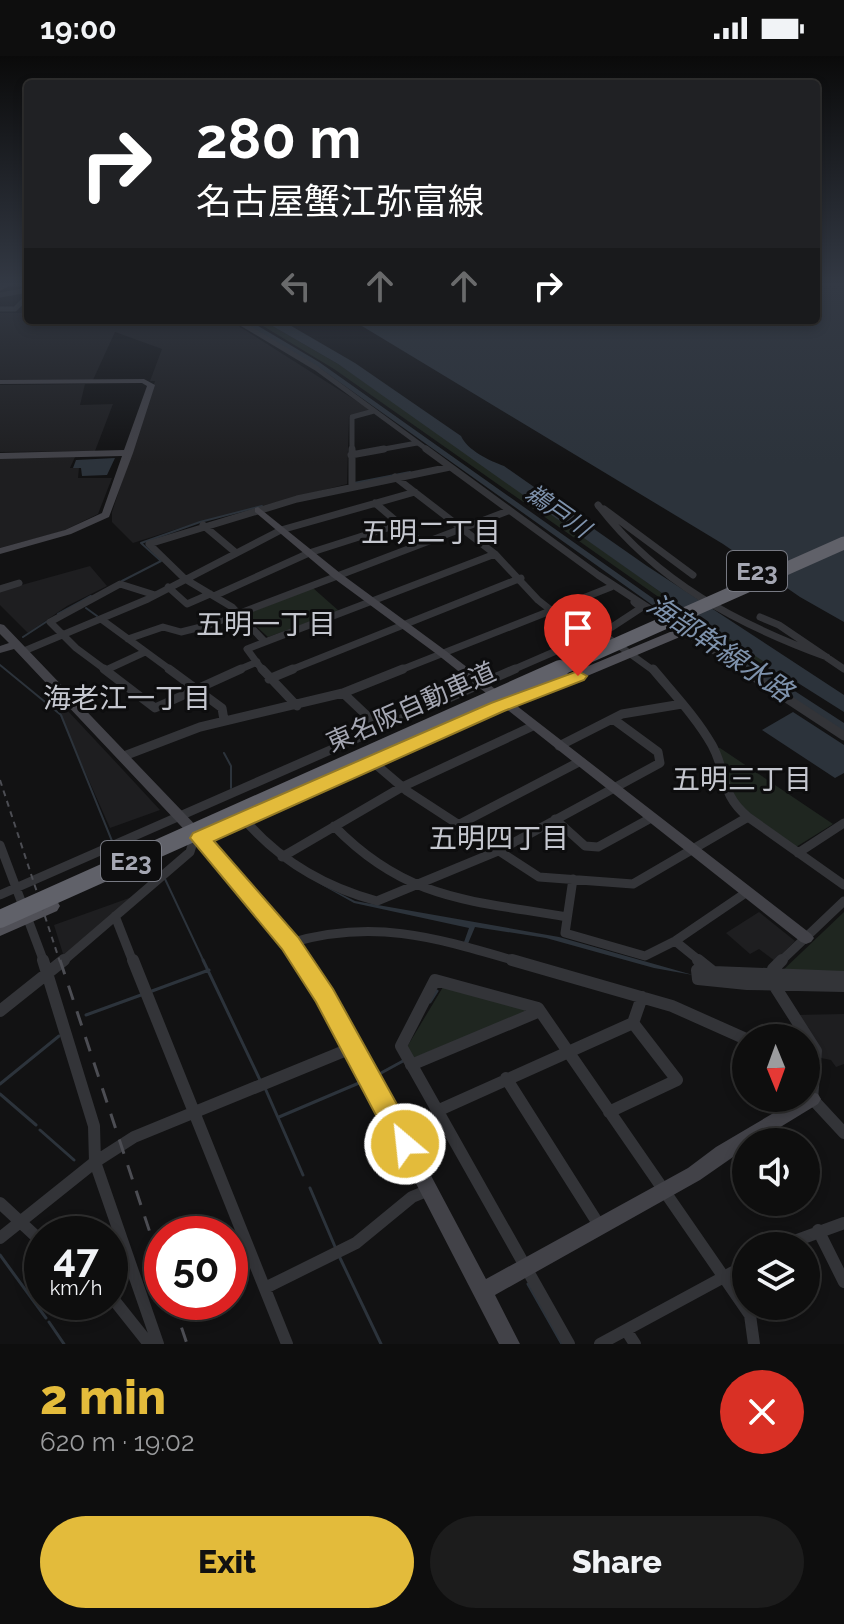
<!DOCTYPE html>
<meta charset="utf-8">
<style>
:root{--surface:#0e0e0e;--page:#1c1c1c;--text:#f1f3f6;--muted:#9b9c9e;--line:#2e2e2e;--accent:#e3bb3b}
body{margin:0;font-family:Raleway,"Noto Sans JP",sans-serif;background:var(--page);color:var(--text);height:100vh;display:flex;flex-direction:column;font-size:30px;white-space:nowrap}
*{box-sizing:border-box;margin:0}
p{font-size:26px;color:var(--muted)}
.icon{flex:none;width:44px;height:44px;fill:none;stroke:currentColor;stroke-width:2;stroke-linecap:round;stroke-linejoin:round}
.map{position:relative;height:1288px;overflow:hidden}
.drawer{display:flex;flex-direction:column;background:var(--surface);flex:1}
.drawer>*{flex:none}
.hud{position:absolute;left:24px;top:24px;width:796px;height:244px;border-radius:8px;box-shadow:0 4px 12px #0003,0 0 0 2px var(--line);background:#202124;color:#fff;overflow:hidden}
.needle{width:52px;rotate:179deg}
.controls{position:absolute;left:732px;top:968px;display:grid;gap:16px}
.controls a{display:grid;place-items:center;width:88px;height:88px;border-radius:50%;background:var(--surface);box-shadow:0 4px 12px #0003,0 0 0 2px var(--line);font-size:40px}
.speed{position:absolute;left:24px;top:1160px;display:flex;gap:16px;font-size:40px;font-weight:700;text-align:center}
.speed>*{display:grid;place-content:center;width:104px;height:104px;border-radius:50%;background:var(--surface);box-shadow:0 4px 12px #0003,0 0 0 2px var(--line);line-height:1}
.speed small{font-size:20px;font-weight:400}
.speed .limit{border:12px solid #d22;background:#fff;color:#111}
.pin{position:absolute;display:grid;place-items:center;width:68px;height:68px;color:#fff;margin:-82px -34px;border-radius:50% 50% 50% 0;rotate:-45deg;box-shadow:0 0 8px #0007}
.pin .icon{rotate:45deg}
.me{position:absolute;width:88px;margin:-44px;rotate:332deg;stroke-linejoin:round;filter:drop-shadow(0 0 6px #0008)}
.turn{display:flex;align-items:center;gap:28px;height:168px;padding:0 40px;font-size:36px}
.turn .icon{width:104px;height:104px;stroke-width:2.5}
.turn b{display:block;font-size:56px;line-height:68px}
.lanes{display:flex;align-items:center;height:76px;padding:0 40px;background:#0003;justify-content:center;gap:40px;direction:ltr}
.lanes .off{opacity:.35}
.round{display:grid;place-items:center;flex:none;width:84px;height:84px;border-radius:42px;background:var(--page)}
.head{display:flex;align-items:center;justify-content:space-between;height:136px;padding:0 40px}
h1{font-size:48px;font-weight:800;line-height:60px;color:var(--accent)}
.primary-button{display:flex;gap:16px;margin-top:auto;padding:16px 40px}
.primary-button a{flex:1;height:92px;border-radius:48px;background:var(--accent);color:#111;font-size:32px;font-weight:800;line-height:92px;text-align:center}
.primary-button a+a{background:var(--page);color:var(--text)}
.status{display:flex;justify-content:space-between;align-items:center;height:56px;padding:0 40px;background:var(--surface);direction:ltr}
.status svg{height:22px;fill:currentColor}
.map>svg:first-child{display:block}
.built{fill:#1e1e20}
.green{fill:#1f2620}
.water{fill:#2c333b}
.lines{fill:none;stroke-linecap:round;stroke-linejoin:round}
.stream-far1{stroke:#2c333b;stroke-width:2}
.stream{stroke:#2c333b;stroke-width:3}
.street-far3{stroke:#333438;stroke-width:5}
.street-far2{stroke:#333438;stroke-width:7}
.street-far1{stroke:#333438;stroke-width:9}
.street{stroke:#333438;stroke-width:12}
.secondary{fill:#424248;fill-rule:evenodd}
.primary{fill:#505057;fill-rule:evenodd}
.rail-far1{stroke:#4c4d53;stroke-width:2;stroke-dasharray:6 5;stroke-linecap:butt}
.rail{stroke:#4c4d53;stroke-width:3;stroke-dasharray:15 12;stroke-linecap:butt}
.highway-bridge-far1{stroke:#606169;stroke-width:13}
.highway-bridge{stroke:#606169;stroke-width:18}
.route{fill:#e3bb3b;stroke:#947a26;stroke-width:2}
.labels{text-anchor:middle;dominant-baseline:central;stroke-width:6;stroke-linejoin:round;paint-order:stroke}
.far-water-label{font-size:24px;font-style:italic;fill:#7e92ac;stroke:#0d0d0e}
.shield{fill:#0d0d0e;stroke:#777982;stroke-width:2}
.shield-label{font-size:24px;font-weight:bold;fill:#a5a7b3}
.street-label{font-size:26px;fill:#a5a7b3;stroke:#0d0d0e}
.neighbourhood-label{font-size:28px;fill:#c5c7cf;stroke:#0d0d0e}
.water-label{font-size:28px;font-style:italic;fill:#7e92ac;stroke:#0d0d0e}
</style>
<div class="status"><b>19:00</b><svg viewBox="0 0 49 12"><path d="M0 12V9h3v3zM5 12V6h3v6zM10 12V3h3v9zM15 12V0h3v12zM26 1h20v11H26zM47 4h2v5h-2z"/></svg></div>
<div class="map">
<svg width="844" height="1288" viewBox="0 0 844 1288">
<rect width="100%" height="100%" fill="#121213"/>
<path class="built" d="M 28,252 L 28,264 L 229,264 L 371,354 L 349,360 L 347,428 L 199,466 L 133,487 L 112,466 L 112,456 L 155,325 L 150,325 L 162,293 L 115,276 L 93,324 L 0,325 L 0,257 L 22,257 Z
M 85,328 L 80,349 L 113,348 L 95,395 L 0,396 L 0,329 Z
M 75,401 L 70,412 L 79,412 L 78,422 L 112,422 L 98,458 L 63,475 L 0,492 L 0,402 Z
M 90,510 L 107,530 L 67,550 L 28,577 L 0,549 L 0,535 Z
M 67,654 L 124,715 L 160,754 L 110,772 L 59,657 Z
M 132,841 L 64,901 L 54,869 Z
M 759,856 L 795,885 L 775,905 L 759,893 L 750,898 L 726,877 Z
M 844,958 L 844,1008 L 836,1011 L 831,1004 L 821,1002 L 794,959 Z"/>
<path class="green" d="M 253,264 L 262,264 L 338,308 L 439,377 L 666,540 L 660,542 L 334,313 Z
M 313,532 L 339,555 L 268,581 L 244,559 Z
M 669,542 L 674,544 L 770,609 L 766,611 L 731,592 L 664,544 Z
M 716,692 L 720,692 L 833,768 L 796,791 L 735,746 Z
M 844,856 L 844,917 L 781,916 Z
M 443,931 L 525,953 L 525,957 L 413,1002 L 407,991 Z"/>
<path class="water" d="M 816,227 L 844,227 L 844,566 L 800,541 L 723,488 L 352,264 L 816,264 Z
M 240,264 L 248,264 L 319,306 L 661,548 L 844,667 L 844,676 L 686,573 L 321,313 Z
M 262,264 L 281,264 L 355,307 L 461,380 C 467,394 490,405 504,410 L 647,510 L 844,639 L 844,656 L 779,615 L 775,617 L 766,611 L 769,609 L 666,540 L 338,308 Z
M 115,402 L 107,419 L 82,420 L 81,412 L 73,412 L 76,404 Z
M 793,656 L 844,689 L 844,717 L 835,722 L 762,674 Z
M 311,823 L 355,845 L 559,881 L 693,919 L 654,912 L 546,882 L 475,871 L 467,890 L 463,889 L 469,872 L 354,847 Z"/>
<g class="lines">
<path class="stream-far1" d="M 354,427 L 410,416
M 122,525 L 161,505 L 141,487 L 200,466 L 262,450
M 86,552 L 97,560
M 58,558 L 91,540
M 23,581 L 49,564
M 0,609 L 61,659 L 112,785
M 224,697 L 231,710 L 231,732
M 165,823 L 204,906"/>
<path class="stream" d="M 203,904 L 260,1024
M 152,935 L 209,914
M 430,946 L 437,935
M 86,959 L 141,939
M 381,1017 L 403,1005
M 0,1028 L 59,980
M 265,1032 L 303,1119
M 0,1038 L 36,1069
M 279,1061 L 359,1027
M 40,1074 L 74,1104
M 310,1132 L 336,1193
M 0,1199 L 46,1262
M 340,1202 L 381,1288
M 528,1228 L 562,1288
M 49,1266 L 64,1288"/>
<path class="street-far3" d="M 0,239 L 28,234
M 0,253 L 15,253 L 28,240
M 236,264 L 316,312 L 429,395
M 352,395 L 352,361 L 374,355
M 373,395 L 417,387"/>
<path class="street-far2" d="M 352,393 L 352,431
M 426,393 L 598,519 L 745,615
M 351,399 L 384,393
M 395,421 L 495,498 L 538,544 L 586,582 L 510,615
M 375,447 L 422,487
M 598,449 C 657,526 737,568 827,601
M 604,453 L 693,519
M 203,469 L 235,496
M 168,531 L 187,548 L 210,538
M 0,533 L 19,527
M 214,540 L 309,497 L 400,468
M 760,561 L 779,569 L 844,613
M 101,563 L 172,615
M 600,576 L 654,615
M 586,582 L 612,571 L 641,552 L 634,546
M 128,583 L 163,571 L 181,576 L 209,569 L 508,455
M 264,585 L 232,551 L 185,523 L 149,488 L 297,443 L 450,411
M 24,595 L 148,543 L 281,474 L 415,436
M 106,614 L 145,596
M 107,615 L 76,592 L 50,566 L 120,528 L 155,539
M 236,615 L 257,606
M 263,615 L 247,593 L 495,498
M 288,615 L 521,522
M 398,615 L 611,531"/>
<path class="street-far1" d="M 104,613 L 155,652 L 241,613
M 169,613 L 222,652 L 224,664
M 262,613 L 297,650
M 742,613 L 844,680
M 269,623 L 293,613
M 343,637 L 382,674
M 559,690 L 622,658 L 682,648
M 124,700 L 200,671 L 343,637 L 403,613
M 373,706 L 407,735 L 539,821 L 633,828 L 748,761 C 719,737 728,718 712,689 C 696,661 673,637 653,613
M 748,761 L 844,829
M 244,763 C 279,804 325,831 377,845 L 498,795 L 660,707 L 658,696 L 613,663
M 555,763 L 585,790 L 598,791 L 651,762
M 458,769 L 579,706
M 334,770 C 407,845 470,844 567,861
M 0,789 L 44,906
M 798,797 L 844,767
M 282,801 L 402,731 L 533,670
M 573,823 L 565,877 L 645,900 L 675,885 L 747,836
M 0,839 L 515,613
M 115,860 L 133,906
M 675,885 L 701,906
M 290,887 C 375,862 437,882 519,906
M 62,906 L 190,796 L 193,786
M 780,906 L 844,845"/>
<path class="street" d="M 43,904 L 94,1070 L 95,1106 L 158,1288
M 133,904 L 287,1288
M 512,904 L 672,950 L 746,983
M 698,904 L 713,916 L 844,921
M 782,904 L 773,913 L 774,929 L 816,995 L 812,1043
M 707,913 L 697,914 L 698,923 L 747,928 L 844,930
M 0,955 L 64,904
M 411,1009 L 540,955
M 506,1022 L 599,1169
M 806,1036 L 844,1077
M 437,1055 L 633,967 L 642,941
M 609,1056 L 677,1024 L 633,967
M 0,1147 L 42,1186
M 818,1174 L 844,1226
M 0,1182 L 95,1106 L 134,1081 L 354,991
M 781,1190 L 844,1167
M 265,1232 L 356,1187 L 412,1141 L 429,1134
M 110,1239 L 149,1288
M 626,1274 L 635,1288
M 569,1288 L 401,990 L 435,924 L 538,952 L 750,1259 L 754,1288
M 600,1288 L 746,1209"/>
<path class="secondary" d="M 7,227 L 14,227 L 0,235 L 0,230 Z
M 144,323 L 155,329 L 133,397 L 109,461 L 71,478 L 0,498 L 0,492 L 65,474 L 102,457 L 122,400 L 0,403 L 0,397 L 124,394 L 147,330 L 142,327 L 0,328 L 0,324 Z
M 258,451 L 340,517 L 446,595 L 811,878 L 814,882 L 811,886 L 806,888 L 801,886 L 438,599 L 332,521 L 255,456 L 255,452 Z
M 0,568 L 4,569 L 205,779 L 295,883 L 360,986 L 486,1223 L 688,1112 L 716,1091 L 799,1042 L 806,1042 L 806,1038 L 812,1036 L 818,1038 L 821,1043 L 818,1048 L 756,1086 L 746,1086 L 746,1092 L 700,1124 L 495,1239 L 520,1288 L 499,1288 L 348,996 L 285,891 L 195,785 L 14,593 L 0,597 L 0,590 L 9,587 L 0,578 Z"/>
<path class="primary" d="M 682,571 L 688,575 L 687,578 L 440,682 L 435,684 L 428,679 L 430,676 Z
M 51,844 L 57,845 L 60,850 L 57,855 L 0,880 L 0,866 Z"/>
<path class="rail-far1" d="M 0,724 L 60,906"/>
<path class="rail" d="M 60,904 L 162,1213
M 173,1246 L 187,1288"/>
<path class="highway-bridge-far1" d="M 556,615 L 844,487"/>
<path class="highway-bridge" d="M 0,863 L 560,613"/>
</g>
<linearGradient id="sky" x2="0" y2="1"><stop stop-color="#0a0a0a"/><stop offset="0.56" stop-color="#333944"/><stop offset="1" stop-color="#333944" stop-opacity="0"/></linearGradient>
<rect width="844" height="407" fill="url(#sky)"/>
<path class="route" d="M 578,615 L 587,620 L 584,624 L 504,655 L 214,785 L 298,881 L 333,933 L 419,1088 L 415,1097 L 405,1100 L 396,1097 L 316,946 L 282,893 L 190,782 L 193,777 L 491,647 Z"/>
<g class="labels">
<g class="far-water-label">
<text transform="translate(558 455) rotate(35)">鵜戸川</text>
</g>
<g class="shield">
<rect x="727" y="495" width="60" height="40" rx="6"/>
<rect x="101" y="785" width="60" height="40" rx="6"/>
</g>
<g class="shield-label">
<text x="757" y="515">E23</text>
<text x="131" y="805">E23</text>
</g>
<g class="street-label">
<text transform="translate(411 651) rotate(-24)">東名阪自動車道</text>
</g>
<g class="neighbourhood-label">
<text x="431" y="476">五明二丁目</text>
<text x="266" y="568">五明一丁目</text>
<text x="127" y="642">海老江一丁目</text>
<text x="742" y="723">五明三丁目</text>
<text x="499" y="782">五明四丁目</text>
</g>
<g class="water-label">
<text transform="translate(720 592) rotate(34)">海部幹線水路</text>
</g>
</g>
</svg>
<div class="controls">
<a><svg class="needle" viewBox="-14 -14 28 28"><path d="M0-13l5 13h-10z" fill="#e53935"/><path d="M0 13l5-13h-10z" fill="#9b9c9e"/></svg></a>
<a><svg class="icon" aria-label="sound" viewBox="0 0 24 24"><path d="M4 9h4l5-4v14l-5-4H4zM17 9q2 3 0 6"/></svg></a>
<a><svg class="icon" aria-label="layers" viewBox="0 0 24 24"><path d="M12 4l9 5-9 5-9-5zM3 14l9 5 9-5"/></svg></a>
</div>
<div class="speed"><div>47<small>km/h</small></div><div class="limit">50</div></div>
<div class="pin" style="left:578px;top:620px;background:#d93025"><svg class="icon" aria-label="arrive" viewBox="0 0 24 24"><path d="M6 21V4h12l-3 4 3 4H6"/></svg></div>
<svg class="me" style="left:405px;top:1088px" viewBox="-20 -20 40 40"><circle r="17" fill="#e3bb3b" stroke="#fff" stroke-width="3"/><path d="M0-11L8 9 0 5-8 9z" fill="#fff"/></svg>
<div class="hud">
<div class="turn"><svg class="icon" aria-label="right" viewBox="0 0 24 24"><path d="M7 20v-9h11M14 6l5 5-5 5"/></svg><div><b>280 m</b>名古屋蟹江弥富線</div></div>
<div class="lanes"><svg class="icon off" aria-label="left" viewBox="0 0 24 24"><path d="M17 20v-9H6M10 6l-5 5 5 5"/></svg><svg class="icon off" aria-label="ahead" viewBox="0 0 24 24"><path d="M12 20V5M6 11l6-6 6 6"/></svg><svg class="icon off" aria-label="ahead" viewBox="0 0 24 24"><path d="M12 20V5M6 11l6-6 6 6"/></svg><svg class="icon" aria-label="right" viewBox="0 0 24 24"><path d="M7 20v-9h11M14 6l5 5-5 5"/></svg></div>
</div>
</div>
<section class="drawer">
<div class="head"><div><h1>2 min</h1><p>620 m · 19:02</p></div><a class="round" style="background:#d93025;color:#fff"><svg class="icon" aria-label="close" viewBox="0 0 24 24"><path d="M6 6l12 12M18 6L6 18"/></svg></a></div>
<div class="primary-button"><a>Exit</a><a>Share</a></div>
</section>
